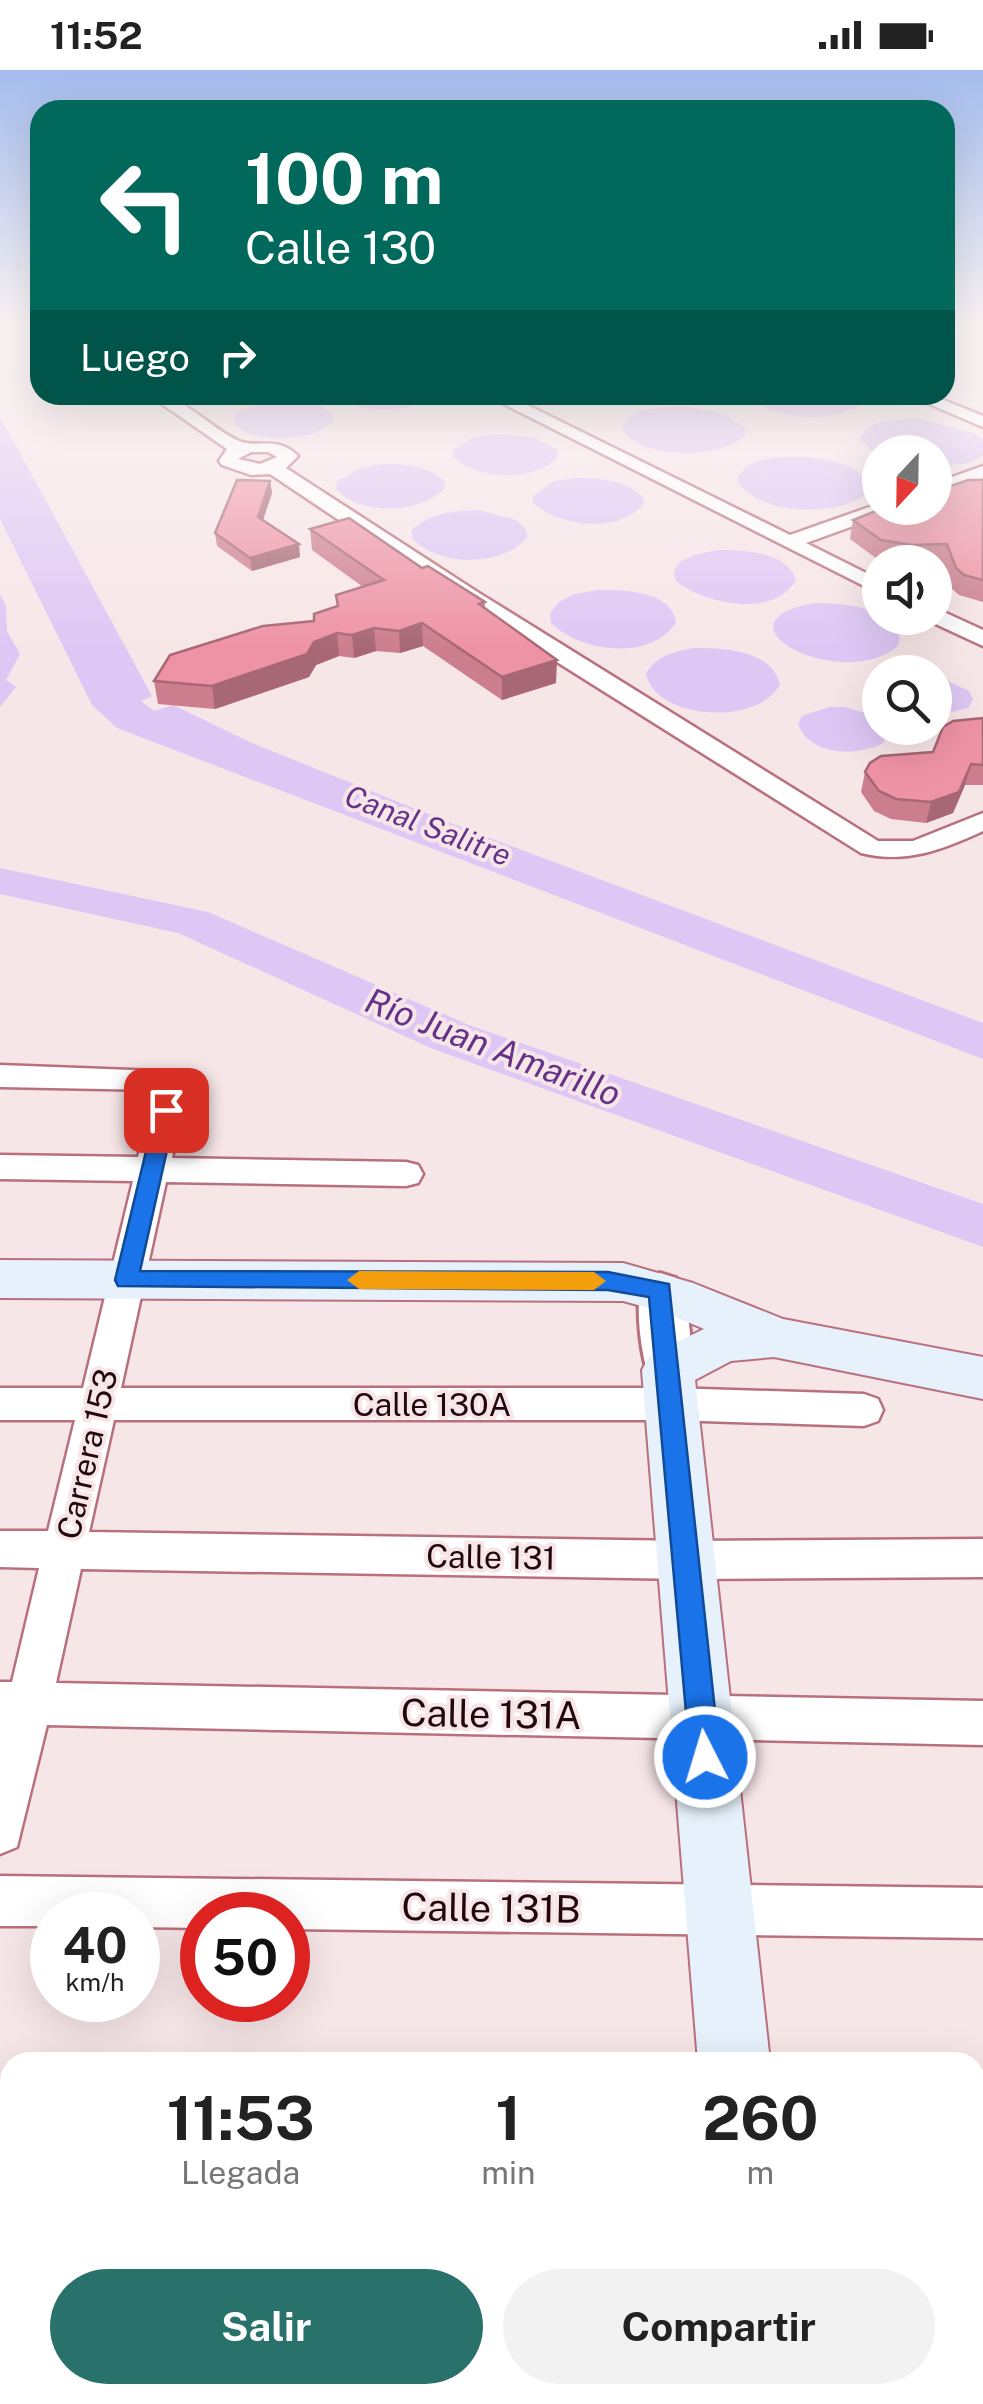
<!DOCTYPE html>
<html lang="es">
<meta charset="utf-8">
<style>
:root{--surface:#fff;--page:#f2f2f2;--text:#222;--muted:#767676;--accent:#29726c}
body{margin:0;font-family:"Public Sans",sans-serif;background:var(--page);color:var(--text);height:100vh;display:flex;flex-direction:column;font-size:38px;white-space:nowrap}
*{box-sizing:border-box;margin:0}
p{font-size:32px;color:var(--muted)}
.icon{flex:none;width:55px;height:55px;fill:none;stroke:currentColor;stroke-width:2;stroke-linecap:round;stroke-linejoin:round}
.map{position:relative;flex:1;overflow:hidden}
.sheet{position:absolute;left:0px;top:1982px;width:985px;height:352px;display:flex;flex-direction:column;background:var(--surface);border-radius:30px 30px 0 0;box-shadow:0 10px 40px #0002}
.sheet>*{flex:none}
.top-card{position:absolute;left:30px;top:30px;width:925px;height:305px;border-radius:30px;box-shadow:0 10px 40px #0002;background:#00695c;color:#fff;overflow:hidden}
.needle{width:65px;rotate:202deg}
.fabs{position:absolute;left:862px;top:365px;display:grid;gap:20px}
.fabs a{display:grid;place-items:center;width:90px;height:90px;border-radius:50%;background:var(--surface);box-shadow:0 10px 40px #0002;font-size:50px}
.speed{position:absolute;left:30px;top:1822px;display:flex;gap:20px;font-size:50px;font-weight:700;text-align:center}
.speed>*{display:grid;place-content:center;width:130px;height:130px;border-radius:50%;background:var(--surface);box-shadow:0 10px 40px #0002;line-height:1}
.speed small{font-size:25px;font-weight:400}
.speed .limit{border:15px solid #d22;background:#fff;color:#111}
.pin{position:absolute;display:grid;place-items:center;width:85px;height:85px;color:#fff;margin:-42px;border-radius:20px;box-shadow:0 5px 15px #0006}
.me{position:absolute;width:110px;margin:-55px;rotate:355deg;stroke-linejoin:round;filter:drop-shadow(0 0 8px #0008)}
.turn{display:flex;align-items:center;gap:35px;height:210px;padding:0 50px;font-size:45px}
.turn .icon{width:130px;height:130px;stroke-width:2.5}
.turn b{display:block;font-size:70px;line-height:85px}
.then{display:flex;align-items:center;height:95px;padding:0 50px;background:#0003;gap:20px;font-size:38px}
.eta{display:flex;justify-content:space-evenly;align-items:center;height:170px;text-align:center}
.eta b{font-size:60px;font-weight:700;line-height:70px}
.cta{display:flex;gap:20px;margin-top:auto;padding:20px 50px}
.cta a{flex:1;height:115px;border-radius:60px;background:var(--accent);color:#fff;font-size:40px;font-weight:700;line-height:115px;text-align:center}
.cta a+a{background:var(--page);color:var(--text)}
.status{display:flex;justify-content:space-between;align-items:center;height:70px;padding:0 50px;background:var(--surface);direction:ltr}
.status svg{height:28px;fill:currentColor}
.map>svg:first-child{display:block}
.water{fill:#dec7f5}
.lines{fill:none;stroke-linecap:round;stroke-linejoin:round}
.river{fill:#dec7f5;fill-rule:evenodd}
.minor-casing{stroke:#b9707e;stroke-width:5}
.tertiary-casing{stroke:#b9707e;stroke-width:6}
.secondary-casing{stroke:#b9707e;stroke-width:4}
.minor{fill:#fff;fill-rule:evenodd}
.tertiary{fill:#fff;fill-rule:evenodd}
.secondary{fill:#e6f1fb;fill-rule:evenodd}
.wall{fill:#cd7e8e}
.shaded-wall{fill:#a76774}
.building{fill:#ee93a5;stroke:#a76774;stroke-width:2.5}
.route{fill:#1a73e8;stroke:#114b97;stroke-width:2.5}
.slow{fill:#f59e0b}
.labels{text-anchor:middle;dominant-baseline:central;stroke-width:8;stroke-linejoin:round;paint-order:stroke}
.far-water-label{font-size:30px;font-style:italic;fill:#643389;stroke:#f7e6e8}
.street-label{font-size:32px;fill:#22070e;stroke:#f7e6e8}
.water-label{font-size:35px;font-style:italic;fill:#643389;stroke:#f7e6e8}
.near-street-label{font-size:38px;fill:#22070e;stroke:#f7e6e8}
</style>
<div class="status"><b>11:52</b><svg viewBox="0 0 49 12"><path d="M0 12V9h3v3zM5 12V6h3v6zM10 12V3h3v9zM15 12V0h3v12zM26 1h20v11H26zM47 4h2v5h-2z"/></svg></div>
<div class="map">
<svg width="983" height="2334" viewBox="0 0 983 2334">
<rect width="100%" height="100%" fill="#f7e6e8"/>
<path class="water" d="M 339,325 L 434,325 C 412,344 361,346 339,325 Z
M 748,325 L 865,325 L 866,330 C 841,356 771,351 748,325 Z
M 288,330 L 318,334 L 333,344 L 333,351 C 311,373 258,374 234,355 L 236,343 L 257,334 Z
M 688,337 L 725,344 L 745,358 L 745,366 C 722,389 636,391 622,357 C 634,335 665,337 688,337 Z
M 0,346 L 152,626 L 141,631 L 154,641 L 173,635 L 252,673 L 453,754 L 983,953 L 983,989 L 117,658 L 92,635 L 0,449 Z
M 921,349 L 976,364 L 983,370 L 983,386 L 969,393 L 935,397 L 935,382 L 880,382 L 880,387 L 860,370 C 867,347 900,350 921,349 Z
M 495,364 L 534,367 L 557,380 L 558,387 C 535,413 477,410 453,387 L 453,380 L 474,367 Z
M 804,387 C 826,390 866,393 869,420 C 845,450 754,445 737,410 C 746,385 782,387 804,387 Z
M 383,394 C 406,394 428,395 445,412 L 444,419 C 420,444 360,446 336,419 L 337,411 L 361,398 Z
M 575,408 C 600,408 623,409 642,426 L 644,433 C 621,464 559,457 533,433 L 533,426 L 554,411 Z
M 479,440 L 516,450 L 526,460 L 527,468 C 501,497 438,497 412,468 L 412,460 C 431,442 454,441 479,440 Z
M 717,480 C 742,480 787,481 796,510 C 774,549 704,534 676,511 L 674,501 L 681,491 L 695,485 Z
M 598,520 C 623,520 671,520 676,552 C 652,592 580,582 551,553 L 550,543 L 559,532 L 574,524 Z
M 0,524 L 6,536 L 7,561 L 20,584 L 6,610 L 16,617 L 0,637 Z
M 815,533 C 841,533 910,538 898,576 C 841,624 705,552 815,533 Z
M 694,578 C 724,578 771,580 780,614 C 760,656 654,651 646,603 C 658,585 673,582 694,578 Z
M 935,605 L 969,621 L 973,629 L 968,638 L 935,646 Z
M 829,637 L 845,637 L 876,646 L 880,658 L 886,658 L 888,663 L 883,673 C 858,687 809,686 798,654 L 802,646 Z"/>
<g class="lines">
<path class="river" d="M 0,798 L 208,842 L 469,955 L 983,1134 L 983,1177 L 433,979 L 178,863 L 0,824 Z"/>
<defs>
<path id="minor" d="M 149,325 C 186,325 207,357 239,371 C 260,379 276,365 298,386 L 286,398 L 479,523 L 878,771 L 913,771 L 983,743 L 983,761 C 942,780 906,794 861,783 L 463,533 L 270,404 L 251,405 L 222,395 L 219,391 L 227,379 ZM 251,382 L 268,382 L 277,387 L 260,394 L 238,389 Z
M 486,325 L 507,325 L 790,465 L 878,434 L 880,438 L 894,438 L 892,442 L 806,473 L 880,510 L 880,524 Z
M 908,325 L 931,325 L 983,346 L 983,357 Z
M 983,396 L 983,408 L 935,425 L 935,413 Z
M 935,538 L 983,560 L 983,576 L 927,550 L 935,548 Z
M 0,995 L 184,1002 L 189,1010 L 172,1088 L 406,1092 L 418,1095 L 423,1104 L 418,1113 L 406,1116 L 166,1112 L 121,1318 L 671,1318 L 864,1324 L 878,1329 L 883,1340 L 878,1351 L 864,1356 L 671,1350 L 114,1350 L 89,1462 L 686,1471 L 983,1469 L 983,1507 L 686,1509 L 81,1499 L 56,1613 L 983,1631 L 983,1675 L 47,1655 L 17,1777 L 0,1784 L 0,1612 L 12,1612 L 39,1498 L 0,1497 L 0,1461 L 48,1461 L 75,1350 L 0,1350 L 0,1318 L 83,1318 L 133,1111 L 0,1109 L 0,1085 L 138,1087 L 155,1020 L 0,1017 Z
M 0,1806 L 983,1818 L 983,1868 L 288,1859 L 288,1845 L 202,1845 L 202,1858 L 138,1857 L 138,1845 L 52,1845 L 52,1856 L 0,1856 Z
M 0,2049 L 10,2049 L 10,2103 L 0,2103 Z
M 975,2056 L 983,2056 L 983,2110 L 975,2110 Z"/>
<path id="tertiary" d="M 660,1203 L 676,1208 C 689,1232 697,1289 684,1313 L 668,1318 L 652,1313 C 641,1292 633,1229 644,1208 Z"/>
<path id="secondary" d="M 0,1190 L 623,1193 L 693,1213 L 783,1249 L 983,1287 L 983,1329 L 774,1287 L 731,1291 L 695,1310 L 770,1992 L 698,1992 L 642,1300 L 650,1285 L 704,1259 L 664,1242 L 623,1231 L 0,1228 Z
M 726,2325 L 808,2325 L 809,2334 L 727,2334 Z"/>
</defs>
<use href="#minor" class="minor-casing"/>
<use href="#tertiary" class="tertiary-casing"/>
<use href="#secondary" class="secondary-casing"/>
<use href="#minor" class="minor"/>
<use href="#tertiary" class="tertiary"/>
<use href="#secondary" class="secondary"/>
</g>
<path class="wall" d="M 983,410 L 983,532 L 959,525 L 951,518 L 943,494 L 894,492 L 877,489 L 850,469 L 853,450 L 936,441 Z
M 270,411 L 272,423 L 263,450 L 300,487 L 252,501 L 217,476 L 215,463 Z
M 310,459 L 422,498 L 485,532 L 485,539 L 556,613 L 502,630 L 423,576 L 400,583 L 376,581 L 354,588 L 339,586 L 316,595 L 309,607 L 215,639 L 158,634 L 154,611 L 314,551 L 337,537 L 336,525 L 363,517 L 312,480 Z
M 983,648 L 983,715 L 965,715 L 953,743 L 926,753 L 891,749 L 874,741 L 861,722 L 865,702 L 933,682 Z"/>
<path class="shaded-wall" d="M 270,411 L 272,423 L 260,459 L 258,447 Z
M 299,474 L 300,487 L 252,501 L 250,488 Z
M 422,553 L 423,576 L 400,583 L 399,561 Z
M 374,558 L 376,581 L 354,588 L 352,565 Z
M 337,563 L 339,586 L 316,595 L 309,607 L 215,639 L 212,616 Z
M 557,590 L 556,613 L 502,630 L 502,607 Z
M 971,694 L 965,715 L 953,743 L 926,753 L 931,732 Z"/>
<path class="building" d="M 237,410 L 270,411 L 258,447 L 299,474 L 250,488 L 215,463 Z
M 968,410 L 983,410 L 983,510 L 964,505 L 956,498 L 947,474 L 912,475 L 881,470 L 853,450 L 883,438 L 936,441 L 948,417 Z
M 349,448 L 422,498 L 428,496 L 485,532 L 479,534 L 557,590 L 502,607 L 422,553 L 399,561 L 374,558 L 352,565 L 337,563 L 314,572 L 307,584 L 212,616 L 154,611 L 170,585 L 263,556 L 314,551 L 314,544 L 338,536 L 336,525 L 384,510 L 310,459 Z
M 983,648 L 983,695 L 971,694 L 959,722 L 931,732 L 896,729 L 879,721 L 865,702 L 870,693 L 881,686 L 933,682 L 943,657 L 953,651 Z"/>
<linearGradient id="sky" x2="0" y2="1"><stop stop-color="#a4bced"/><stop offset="0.44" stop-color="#fbf4f5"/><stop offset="1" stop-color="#fbf4f5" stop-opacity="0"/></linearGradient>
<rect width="983" height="579" fill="url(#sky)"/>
<path class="route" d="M 166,1033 L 176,1040 L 140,1201 L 608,1202 L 669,1214 L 720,1687 L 716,1697 L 705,1701 L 695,1697 L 690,1687 L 649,1227 L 608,1220 L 118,1216 L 115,1210 L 156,1040 Z"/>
<path class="slow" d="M 359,1201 L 594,1202 L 606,1211 L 594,1220 L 359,1219 L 347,1210 Z"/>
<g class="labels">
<g class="far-water-label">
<text transform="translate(428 755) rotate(21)">Canal Salitre</text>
</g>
<g class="street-label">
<text x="432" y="1334">Calle 130A</text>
<text transform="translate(87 1384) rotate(-77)">Carrera 153</text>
<text transform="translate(491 1487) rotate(1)">Calle 131</text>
</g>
<g class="water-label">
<text transform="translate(493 977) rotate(21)">Río Juan Amarillo</text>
</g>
<g class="near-street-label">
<text transform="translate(491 1644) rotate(1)">Calle 131A</text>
<text transform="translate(491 1838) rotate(1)">Calle 131B</text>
</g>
</g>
</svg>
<div class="fabs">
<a><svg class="needle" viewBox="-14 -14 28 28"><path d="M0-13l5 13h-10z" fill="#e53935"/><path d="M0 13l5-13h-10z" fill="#767676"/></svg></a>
<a><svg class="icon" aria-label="sound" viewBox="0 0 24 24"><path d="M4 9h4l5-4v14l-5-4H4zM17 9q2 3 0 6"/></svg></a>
<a><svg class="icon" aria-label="search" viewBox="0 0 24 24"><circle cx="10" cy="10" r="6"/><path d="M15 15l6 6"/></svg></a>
</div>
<div class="speed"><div>40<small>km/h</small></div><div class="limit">50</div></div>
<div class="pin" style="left:166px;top:1040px;background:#d93025"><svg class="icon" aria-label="arrive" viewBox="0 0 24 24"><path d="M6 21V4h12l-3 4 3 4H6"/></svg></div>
<svg class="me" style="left:705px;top:1687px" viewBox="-20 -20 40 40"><circle r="17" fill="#1a73e8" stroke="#fff" stroke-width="3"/><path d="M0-11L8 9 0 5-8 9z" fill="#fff"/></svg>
<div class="top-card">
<div class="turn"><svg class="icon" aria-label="left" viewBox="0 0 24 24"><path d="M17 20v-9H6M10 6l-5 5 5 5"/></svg><div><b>100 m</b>Calle 130</div></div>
<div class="then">Luego<svg class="icon" aria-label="right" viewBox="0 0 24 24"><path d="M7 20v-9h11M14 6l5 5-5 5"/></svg></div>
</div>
<section class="sheet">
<div class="eta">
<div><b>11:53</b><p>Llegada</p></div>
<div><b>1</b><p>min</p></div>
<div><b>260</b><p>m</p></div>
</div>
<div class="cta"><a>Salir</a><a>Compartir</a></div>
</section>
</div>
